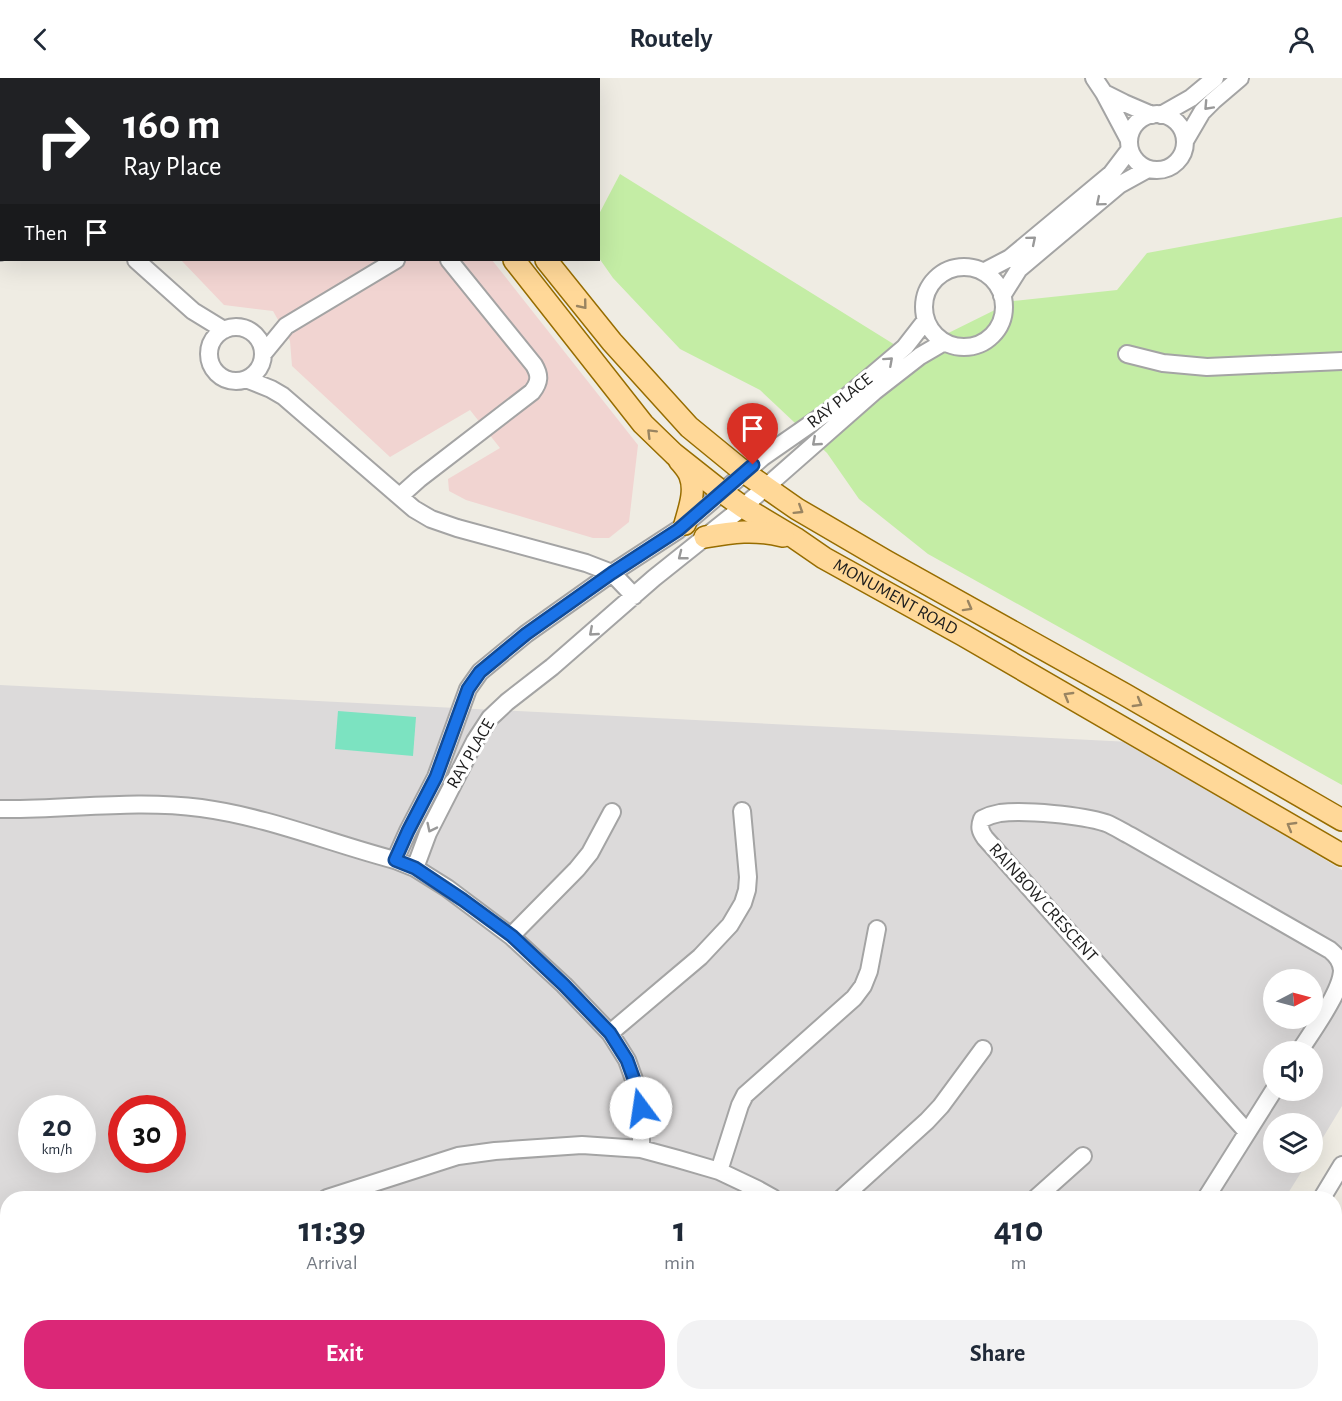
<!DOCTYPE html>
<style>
:root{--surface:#fff;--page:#f2f2f3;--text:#1f2937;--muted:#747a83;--accent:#db2777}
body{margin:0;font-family:"Alegreya Sans",sans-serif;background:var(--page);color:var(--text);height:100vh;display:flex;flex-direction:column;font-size:22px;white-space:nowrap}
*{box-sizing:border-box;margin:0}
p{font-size:20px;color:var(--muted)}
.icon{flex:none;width:33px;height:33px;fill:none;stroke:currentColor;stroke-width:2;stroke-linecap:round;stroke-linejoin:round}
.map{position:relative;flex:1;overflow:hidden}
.panel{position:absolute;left:0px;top:1113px;width:1342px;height:210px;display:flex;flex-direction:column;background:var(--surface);border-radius:24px 24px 0 0;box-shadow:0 6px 24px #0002}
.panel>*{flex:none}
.top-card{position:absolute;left:0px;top:0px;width:600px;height:183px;box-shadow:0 6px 24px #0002;background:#202124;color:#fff;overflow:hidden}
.needle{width:39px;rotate:84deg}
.controls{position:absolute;left:1263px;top:891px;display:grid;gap:12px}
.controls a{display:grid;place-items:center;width:60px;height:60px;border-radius:50%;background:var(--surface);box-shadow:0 6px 24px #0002;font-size:30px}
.speed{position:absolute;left:18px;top:1017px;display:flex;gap:12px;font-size:30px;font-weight:700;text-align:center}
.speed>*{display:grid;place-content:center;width:78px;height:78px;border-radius:50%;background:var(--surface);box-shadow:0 6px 24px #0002;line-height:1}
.speed small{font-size:15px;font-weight:400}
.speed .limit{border:9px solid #d22;background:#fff;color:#111}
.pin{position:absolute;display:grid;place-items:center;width:51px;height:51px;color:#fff;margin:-62px -26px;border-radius:50% 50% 50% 0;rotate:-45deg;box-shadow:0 0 6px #0007}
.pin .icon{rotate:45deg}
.me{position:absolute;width:66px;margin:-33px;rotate:346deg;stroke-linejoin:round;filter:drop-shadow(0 0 4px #0008)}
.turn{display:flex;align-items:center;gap:21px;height:126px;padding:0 24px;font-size:27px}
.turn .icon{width:78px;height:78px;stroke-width:2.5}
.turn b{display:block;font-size:42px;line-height:51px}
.then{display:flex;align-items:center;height:57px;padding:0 24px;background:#0003;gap:12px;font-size:22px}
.eta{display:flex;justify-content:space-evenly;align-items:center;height:102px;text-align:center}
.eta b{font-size:36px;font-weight:700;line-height:42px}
.action{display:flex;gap:12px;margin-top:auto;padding:12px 24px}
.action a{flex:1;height:69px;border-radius:24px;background:var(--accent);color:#fff;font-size:24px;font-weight:700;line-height:69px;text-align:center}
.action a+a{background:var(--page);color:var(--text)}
header{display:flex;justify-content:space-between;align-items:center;height:78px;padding:0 24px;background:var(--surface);font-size:27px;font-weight:700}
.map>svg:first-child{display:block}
.residential{fill:#dcdada;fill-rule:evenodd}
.commercial{fill:#f1d4d1}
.grass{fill:#c4eda5}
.pitch{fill:#7ce3c1}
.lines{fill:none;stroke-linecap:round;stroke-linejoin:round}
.minor-casing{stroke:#a4a4a4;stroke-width:20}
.major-casing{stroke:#976d00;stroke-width:24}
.minor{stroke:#fff;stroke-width:16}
.major{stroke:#ffd898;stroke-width:21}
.oneway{stroke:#999}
.oneway2{stroke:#998461}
.route-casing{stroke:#114b97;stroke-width:15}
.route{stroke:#1a73e8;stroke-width:10}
.labels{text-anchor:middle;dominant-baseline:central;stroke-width:6;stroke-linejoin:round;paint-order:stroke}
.street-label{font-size:18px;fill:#1d1d1d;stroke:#fff}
</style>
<header><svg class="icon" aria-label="back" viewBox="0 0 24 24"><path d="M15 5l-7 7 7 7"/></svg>Routely<svg class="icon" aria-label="person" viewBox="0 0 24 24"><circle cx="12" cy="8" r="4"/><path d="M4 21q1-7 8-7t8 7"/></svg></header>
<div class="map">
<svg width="1342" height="1323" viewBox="0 0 1342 1323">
<rect width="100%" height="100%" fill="#efece3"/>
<path class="residential" d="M 0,607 L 1131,664 L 1342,792 L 1342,1028 L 1313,1076 L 1312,1046 L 1274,1046 L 1274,1084 L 1307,1085 L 1285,1120 L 8,1120 L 8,1316 L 1211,1316 L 1209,1323 L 0,1323 ZM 1274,902 L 1312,902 L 1312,940 L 1274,940 ZM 1274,974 L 1312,974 L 1312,1012 L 1274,1012 ZM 32,1030 L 82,1030 L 82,1082 L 32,1082 ZM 122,1030 L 172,1030 L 172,1082 L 122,1082 Z"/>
<path class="commercial" d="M 181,182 L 492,182 L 638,367 L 629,444 L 609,460 L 593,460 L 466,422 L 449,413 L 448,401 L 500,370 L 470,332 L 390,379 L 292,288 L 290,263 L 273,233 L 224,227 Z"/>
<path class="grass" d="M 620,96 L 908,275 L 1013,223 L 1117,212 L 1147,175 L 1342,139 L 1342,707 L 928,476 L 859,421 L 827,375 L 760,312 L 680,271 L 613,200 L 599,180 L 598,138 Z"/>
<path class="pitch" d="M 338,633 L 416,639 L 413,678 L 335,671 Z"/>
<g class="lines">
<defs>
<path id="minor" d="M 25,0 L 26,2
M 1094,0 L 1104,15 L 1129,62
M 279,2 L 280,0
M 293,2 L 297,0
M 1104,15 L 1124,25 L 1152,37
M1129 64a28 28 0 1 1 56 0a28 28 0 1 1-56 0Z
M 1161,37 L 1191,20 L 1215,0
M 1185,63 L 1202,34 L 1213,23 L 1240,0
M 0,174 L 2,173
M 136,182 L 193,233 L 224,252
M924 229a40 40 0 1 1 80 0a40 40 0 1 1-80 0Z
M 983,194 L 1010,180 L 1111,96 L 1130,71
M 1002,218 L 1019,191 L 1119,107 L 1148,91
M209 276a27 27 0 1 1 54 0a27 27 0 1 1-54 0Z
M 263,276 L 286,248 L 396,182
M 1127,276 L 1163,285 L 1207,289 L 1342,283
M 246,301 L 271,311 L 283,318 L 414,431 L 431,441 L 457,450 L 586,485 L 612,495 L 634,518
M 400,418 L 419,401 L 532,314 C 540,304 540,297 534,287 L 449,182
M 0,731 C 67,732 134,721 201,730 C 268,739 330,765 395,782 L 415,790 L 447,810 L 511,858 L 564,907 L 610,955 L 627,982 L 636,1007 L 641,1030 L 641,1071
M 395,782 L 408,753 L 436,699 L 468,611 L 480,594 L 526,556 L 612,495 L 678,452 L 763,379 L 832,331 L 905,269 L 926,242
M 415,790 L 428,755 L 475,663 L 490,640 L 507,624 L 552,589 L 654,500 L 743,429 L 875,313 L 920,278 L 944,264
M 511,858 L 577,791 L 590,775 L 612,734
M 610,955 L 700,879 L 730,847 L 743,825 L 747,812 L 748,799 L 742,733
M 1247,1054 L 985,760 C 980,753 979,749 982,741 C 988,738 994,736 1000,735 C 1026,732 1081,737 1106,745 C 1114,748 1123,754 1131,758 L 1330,872 C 1337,878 1341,883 1342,892 C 1342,913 1311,955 1299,974
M 719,1093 L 740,1027 L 745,1017 L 854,920 L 863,908 L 869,893 L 877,851
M 327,1120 L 458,1078 L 495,1073 L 582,1067 L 641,1071 L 678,1081 L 719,1093 L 757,1111 L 773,1120
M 842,1120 L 927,1043 L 941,1028 L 983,971
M 1036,1120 L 1083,1078
M 1206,1120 L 1274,1012
M 1322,1120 L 1342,1087
M 0,1164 L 8,1163
M 128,1316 L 147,1323
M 428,1316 L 428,1323
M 597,1316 L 601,1323
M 784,1316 L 791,1323
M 78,1323 L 85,1316
M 1007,1323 L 1015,1316
M 1237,1323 L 1239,1316"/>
<g id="major">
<path d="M 360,0 L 362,2"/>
<path d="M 404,0 L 405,2"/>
<path id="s1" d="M 514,182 L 643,346 L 674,376 L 722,414 L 743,429 L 795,460 L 824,480 L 963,557 L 1342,777"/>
<path d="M 546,182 L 612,264 L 689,349 L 744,394 L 797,431 L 886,483 L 1124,616 L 1342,742"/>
<path d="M 679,382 C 683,387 688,392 690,398 C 696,413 689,431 685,446"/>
<path d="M 705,459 C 733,454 754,451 783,458"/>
</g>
</defs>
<use href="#minor" class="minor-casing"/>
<use href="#major" class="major-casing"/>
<use href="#minor" class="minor"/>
<use href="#major" class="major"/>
</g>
<defs><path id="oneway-chevron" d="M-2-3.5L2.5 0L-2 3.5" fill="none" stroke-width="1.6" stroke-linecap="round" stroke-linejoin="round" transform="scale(1.5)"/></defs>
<g class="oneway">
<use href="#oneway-chevron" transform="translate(1208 28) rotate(133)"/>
<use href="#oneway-chevron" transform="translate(1100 124) rotate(140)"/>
<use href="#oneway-chevron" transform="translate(1032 162) rotate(-40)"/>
<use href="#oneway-chevron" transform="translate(889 283) rotate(-42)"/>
<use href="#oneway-chevron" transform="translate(816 364) rotate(139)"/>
<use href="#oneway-chevron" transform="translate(682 478) rotate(142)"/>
<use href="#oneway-chevron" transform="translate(593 554) rotate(139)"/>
<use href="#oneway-chevron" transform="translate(431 750) rotate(116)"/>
</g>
<g class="oneway2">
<use href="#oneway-chevron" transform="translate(583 227) rotate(51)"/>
<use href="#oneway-chevron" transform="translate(651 355) rotate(-135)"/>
<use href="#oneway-chevron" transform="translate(799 432) rotate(32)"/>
<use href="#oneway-chevron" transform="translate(968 529) rotate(29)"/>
<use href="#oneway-chevron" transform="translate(1068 618) rotate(-150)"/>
<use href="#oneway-chevron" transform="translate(1138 625) rotate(30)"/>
<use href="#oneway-chevron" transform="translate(1291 748) rotate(-150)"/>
</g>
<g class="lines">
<defs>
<path id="route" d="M 641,1030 L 636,1007 L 627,982 L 610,955 L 564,907 L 512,858 L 463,822 L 415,790 L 395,782 L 408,753 L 436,699 L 468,611 L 480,594 L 526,556 L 612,495 L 678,452 L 753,387"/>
</defs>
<use href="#route" class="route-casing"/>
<use href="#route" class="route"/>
</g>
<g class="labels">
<g class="street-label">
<text transform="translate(840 323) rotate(-38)">RAY PLACE</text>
<text stroke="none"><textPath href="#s1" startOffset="516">MONUMENT ROAD</textPath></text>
<text transform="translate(471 676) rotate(-60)">RAY PLACE</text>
<text transform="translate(1043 825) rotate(48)">RAINBOW CRESCENT</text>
</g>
</g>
</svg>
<div class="controls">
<a><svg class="needle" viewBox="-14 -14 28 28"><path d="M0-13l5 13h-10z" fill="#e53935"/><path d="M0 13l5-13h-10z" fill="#747a83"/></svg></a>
<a><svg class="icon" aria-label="sound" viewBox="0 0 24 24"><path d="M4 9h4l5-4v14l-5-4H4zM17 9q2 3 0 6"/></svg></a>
<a><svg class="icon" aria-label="layers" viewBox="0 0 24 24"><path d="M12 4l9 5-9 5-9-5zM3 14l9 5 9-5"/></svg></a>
</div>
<div class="speed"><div>20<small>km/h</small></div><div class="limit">30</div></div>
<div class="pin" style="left:753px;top:387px;background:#d93025"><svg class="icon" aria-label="arrive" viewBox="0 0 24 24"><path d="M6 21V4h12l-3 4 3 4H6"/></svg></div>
<svg class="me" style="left:641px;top:1030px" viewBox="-20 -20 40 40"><circle r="19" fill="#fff"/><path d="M0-13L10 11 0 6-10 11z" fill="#1a73e8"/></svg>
<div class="top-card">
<div class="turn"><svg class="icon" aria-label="right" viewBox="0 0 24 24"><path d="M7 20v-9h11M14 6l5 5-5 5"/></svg><div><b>160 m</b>Ray Place</div></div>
<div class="then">Then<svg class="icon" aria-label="arrive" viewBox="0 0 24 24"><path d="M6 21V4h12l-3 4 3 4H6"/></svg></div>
</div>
<section class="panel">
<div class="eta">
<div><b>11:39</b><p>Arrival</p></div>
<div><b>1</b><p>min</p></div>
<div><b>410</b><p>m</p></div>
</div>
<div class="action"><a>Exit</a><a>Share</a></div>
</section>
</div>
